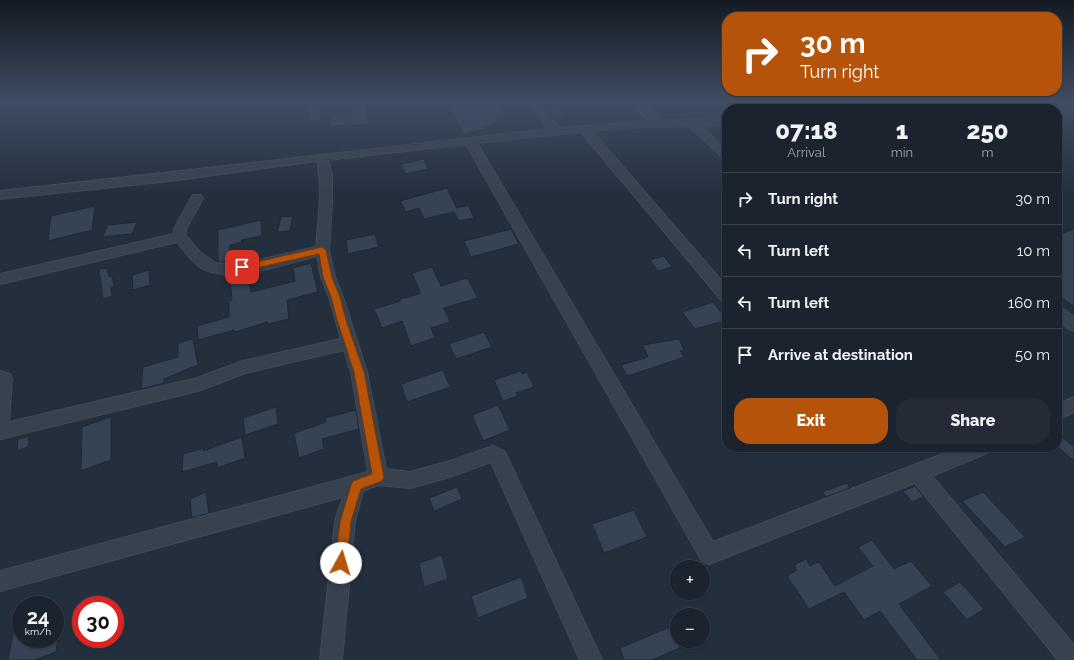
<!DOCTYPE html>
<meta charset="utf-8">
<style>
:root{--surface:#1b232e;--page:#242b36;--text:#f1f3f6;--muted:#a0a4aa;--line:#39404a;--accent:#b45309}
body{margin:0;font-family:Raleway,sans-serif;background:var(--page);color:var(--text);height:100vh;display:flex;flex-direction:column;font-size:15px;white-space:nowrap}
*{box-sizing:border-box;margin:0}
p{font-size:13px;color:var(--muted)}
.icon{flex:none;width:22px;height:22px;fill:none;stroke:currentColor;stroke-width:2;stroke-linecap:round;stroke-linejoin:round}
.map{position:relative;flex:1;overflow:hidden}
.side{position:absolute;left:722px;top:104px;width:340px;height:348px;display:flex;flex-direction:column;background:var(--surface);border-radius:16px;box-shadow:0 1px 3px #0004,0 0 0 1px var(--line)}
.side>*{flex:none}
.top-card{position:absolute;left:722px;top:12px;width:340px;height:84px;border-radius:16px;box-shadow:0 1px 3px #0004,0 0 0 1px var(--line);background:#b45309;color:#fff;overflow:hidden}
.fabs{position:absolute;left:670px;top:560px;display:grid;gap:8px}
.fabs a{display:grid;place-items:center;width:40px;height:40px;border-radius:50%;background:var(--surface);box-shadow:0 1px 3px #0004,0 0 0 1px var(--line);font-size:20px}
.speed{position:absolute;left:12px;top:596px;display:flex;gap:8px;font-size:20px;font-weight:700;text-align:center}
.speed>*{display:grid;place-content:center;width:52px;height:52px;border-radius:50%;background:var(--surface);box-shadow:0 1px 3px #0004,0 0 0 1px var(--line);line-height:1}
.speed small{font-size:10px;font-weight:400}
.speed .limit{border:6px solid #d22;background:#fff;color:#111}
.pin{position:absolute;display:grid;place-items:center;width:34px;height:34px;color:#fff;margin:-17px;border-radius:8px;box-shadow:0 2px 6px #0006}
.me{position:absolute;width:44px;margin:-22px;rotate:6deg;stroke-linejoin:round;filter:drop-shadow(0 0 3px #0008)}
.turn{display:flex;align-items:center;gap:14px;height:84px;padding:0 12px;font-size:18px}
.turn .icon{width:52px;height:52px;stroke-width:2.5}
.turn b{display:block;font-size:28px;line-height:34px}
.eta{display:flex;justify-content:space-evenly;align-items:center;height:68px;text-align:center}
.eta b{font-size:24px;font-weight:800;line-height:28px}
.action{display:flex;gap:8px;margin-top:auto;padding:8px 12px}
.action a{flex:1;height:46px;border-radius:16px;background:var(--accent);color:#fff;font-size:16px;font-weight:800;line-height:46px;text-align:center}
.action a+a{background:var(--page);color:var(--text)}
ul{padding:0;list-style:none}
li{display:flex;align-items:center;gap:12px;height:52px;padding:0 12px;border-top:1px solid var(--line)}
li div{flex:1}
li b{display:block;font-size:15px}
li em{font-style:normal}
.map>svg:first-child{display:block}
.building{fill:#364354;stroke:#1f2835}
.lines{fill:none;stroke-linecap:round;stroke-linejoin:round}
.minor-casing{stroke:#414a57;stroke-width:2}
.minor{fill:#38414e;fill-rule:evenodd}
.route{fill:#b45309;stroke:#753606}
</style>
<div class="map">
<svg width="1074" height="660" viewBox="0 0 1074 660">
<rect width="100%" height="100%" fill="#242f3e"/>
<path class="building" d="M 308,102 L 320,102 L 321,120 L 309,122 Z
M 350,102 L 365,102 L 369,124 L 353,126 L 353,123 L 332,127 L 328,116 L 351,111 Z
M 445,102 L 495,102 L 506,116 L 496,118 L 499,123 L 485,127 L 486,129 L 464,134 Z
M 562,107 L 565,117 L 553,118 L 549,108 Z
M 424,159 L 428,169 L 405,174 L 401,164 Z
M 447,188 L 457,208 L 468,205 L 474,218 L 459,221 L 454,212 L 424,219 L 419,208 L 406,212 L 400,201 Z
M 95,206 L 92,230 L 48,241 L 51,216 Z
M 293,216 L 290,231 L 277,232 L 281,217 Z
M 261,220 L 262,236 L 241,240 L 242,242 L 230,245 L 230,262 L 218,262 L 218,230 Z
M 137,222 L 132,234 L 102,237 L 108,225 Z
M 511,229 L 519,244 L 471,257 L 464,241 Z
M 1074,229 L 1074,307 L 1057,294 L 1057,235 Z
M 375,234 L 379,247 L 348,254 L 346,240 Z
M 664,256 L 672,267 L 658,271 L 650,260 Z
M 311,263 L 318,292 L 287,300 L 289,319 L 268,324 L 268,322 L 235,332 L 234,330 L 198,340 L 197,326 L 229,317 L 229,301 L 232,300 L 230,279 L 248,274 L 251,292 L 295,281 L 293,268 Z
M 432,267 L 441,286 L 467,278 L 478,298 L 444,308 L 450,322 L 431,328 L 435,338 L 411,346 L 402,321 L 382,328 L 374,309 L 400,301 L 400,299 L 419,294 L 420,292 L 412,273 Z
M 107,268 L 109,277 L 112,276 L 114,287 L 111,288 L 112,296 L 103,299 L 99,269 Z
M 149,270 L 150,285 L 133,290 L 132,275 Z
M 713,302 L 727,320 L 695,329 L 682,312 Z
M 484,332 L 492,347 L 456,359 L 449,344 Z
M 193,339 L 198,365 L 164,379 L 164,383 L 141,389 L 143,367 L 178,357 L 178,343 Z
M 679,339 L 684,350 L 680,351 L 685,357 L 627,376 L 621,365 L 648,357 L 643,345 Z
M 443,370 L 450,387 L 407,402 L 401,384 Z
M 521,371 L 522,374 L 527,372 L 534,387 L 516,393 L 518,396 L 503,401 L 494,380 Z
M 498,405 L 510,430 L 483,441 L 472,415 Z
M 276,407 L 278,424 L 245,435 L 243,418 Z
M 356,410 L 359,429 L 322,439 L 324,449 L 299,458 L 294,433 L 326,422 L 325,418 Z
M 111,417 L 111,460 L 81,471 L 82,427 Z
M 1057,433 L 1074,447 L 1074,461 L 1057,446 Z
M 29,436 L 28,447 L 17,451 L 18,439 Z
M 242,437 L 245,458 L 217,468 L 217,462 L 182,472 L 183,454 L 204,448 L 203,451 Z
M 847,483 L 850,488 L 826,497 L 822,492 Z
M 915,486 L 924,497 L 912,502 L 903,491 Z
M 457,487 L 462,499 L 434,511 L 429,498 Z
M 206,492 L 209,513 L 192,518 L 190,499 Z
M 983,492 L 1025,537 L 1005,547 L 962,501 Z
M 634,510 L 647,537 L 604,553 L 592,524 Z
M 872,540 L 894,569 L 911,561 L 932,586 L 899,604 L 941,660 L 917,660 L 880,611 L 864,620 L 844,592 L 809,609 L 787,576 L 797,570 L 794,565 L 806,559 L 810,566 L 819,562 L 835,586 L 873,566 L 858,547 Z
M 442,555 L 448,579 L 424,587 L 419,563 Z
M 521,577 L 528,598 L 478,618 L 471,596 Z
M 960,582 L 984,609 L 967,620 L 943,592 Z
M 16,618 L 21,618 L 21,639 L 58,639 L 56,652 L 34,660 L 8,660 Z
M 677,624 L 677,641 L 695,641 L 652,660 L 624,660 L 620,648 Z"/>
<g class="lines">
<defs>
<path id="minor" d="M 527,102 L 538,102 L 559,128 L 649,121 L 631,102 L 642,102 L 660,120 L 727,119 L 727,125 L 701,126 L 727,150 L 727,159 L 723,158 L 689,126 L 647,127 L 592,131 L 727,287 L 727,302 L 722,301 L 581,132 L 477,143 L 713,542 L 961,447 L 990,447 L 987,453 L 932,476 L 1074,645 L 1074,660 L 1058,660 L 915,483 L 709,564 L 702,561 L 466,144 L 328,160 L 332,175 L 332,202 L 329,250 L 335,277 L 343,297 L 367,372 L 386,469 L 410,472 L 450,461 L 493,446 L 505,452 L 602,660 L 580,660 L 491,462 L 450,477 L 410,488 L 378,485 L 363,491 L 355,521 L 342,660 L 320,660 L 335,521 L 343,497 L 0,591 L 0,571 L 368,472 L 351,372 L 344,350 L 245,373 L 198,391 L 0,439 L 0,371 L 10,374 L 12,379 L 9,422 L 197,378 L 243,361 L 341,339 L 329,297 L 321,277 L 317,256 C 286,264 236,282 205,270 C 193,264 185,252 177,242 L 0,284 L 0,274 L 174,234 L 174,229 L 191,198 L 193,195 L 201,195 L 203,198 L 186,229 L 186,236 L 200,252 L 215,263 L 227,264 L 254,261 L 316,247 C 318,218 323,189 317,161 L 170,181 L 0,199 L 0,191 C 183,172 365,149 548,129 Z
M 747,102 L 758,102 L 764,109 L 753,109 Z
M 847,102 L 859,102 L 866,109 L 855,109 Z
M 963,102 L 975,102 L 984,109 L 972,109 Z
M 1057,108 L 1074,108 L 1074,114 L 1057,114 L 1057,109 L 1053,109 Z
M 1057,307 L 1062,308 L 1074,317 L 1074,331 L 1069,329 L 1057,320 Z
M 1074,397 L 1074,412 L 1057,420 L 1057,405 Z"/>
</defs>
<use href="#minor" class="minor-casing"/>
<use href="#minor" class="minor"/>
</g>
<linearGradient id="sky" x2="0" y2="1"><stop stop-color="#141a22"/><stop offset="0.52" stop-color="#3f4d63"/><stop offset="1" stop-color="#3f4d63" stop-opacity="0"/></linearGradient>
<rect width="1074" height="195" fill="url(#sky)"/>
<path class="route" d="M 322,247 L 326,250 L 332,277 L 340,297 L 346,320 L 364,372 L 384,477 L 382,481 L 361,489 L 351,522 L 347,563 L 346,567 L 341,569 L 337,567 L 335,563 L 340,522 L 351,485 L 353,481 L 372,474 L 354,372 L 337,320 L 331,297 L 323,277 L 319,254 L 252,269 L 242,270 L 238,267 L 242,264 L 252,263 Z"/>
</svg>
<div class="fabs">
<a>+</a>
<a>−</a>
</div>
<div class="speed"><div>24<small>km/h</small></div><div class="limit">30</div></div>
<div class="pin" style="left:242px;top:267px;background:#d93025"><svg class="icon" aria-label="arrive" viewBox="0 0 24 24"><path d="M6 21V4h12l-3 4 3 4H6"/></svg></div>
<svg class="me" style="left:341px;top:563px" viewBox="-20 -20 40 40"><circle r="19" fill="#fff"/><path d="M0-13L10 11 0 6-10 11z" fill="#b45309"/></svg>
<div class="top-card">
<div class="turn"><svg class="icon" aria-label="right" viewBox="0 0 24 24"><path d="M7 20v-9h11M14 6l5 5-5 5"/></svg><div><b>30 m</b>Turn right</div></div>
</div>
<section class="side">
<div class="eta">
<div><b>07:18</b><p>Arrival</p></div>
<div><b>1</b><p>min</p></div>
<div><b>250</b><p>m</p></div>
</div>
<ul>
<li><svg class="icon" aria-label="right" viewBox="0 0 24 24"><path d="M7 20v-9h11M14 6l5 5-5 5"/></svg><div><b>Turn right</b></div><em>30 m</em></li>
<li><svg class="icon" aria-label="left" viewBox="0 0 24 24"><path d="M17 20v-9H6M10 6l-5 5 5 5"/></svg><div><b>Turn left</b></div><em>10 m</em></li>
<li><svg class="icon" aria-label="left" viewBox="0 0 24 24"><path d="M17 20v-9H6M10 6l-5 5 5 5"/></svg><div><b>Turn left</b></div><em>160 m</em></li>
<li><svg class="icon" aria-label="arrive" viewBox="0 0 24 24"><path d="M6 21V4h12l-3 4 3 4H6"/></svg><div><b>Arrive at destination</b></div><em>50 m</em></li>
</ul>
<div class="action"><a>Exit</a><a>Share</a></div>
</section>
</div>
